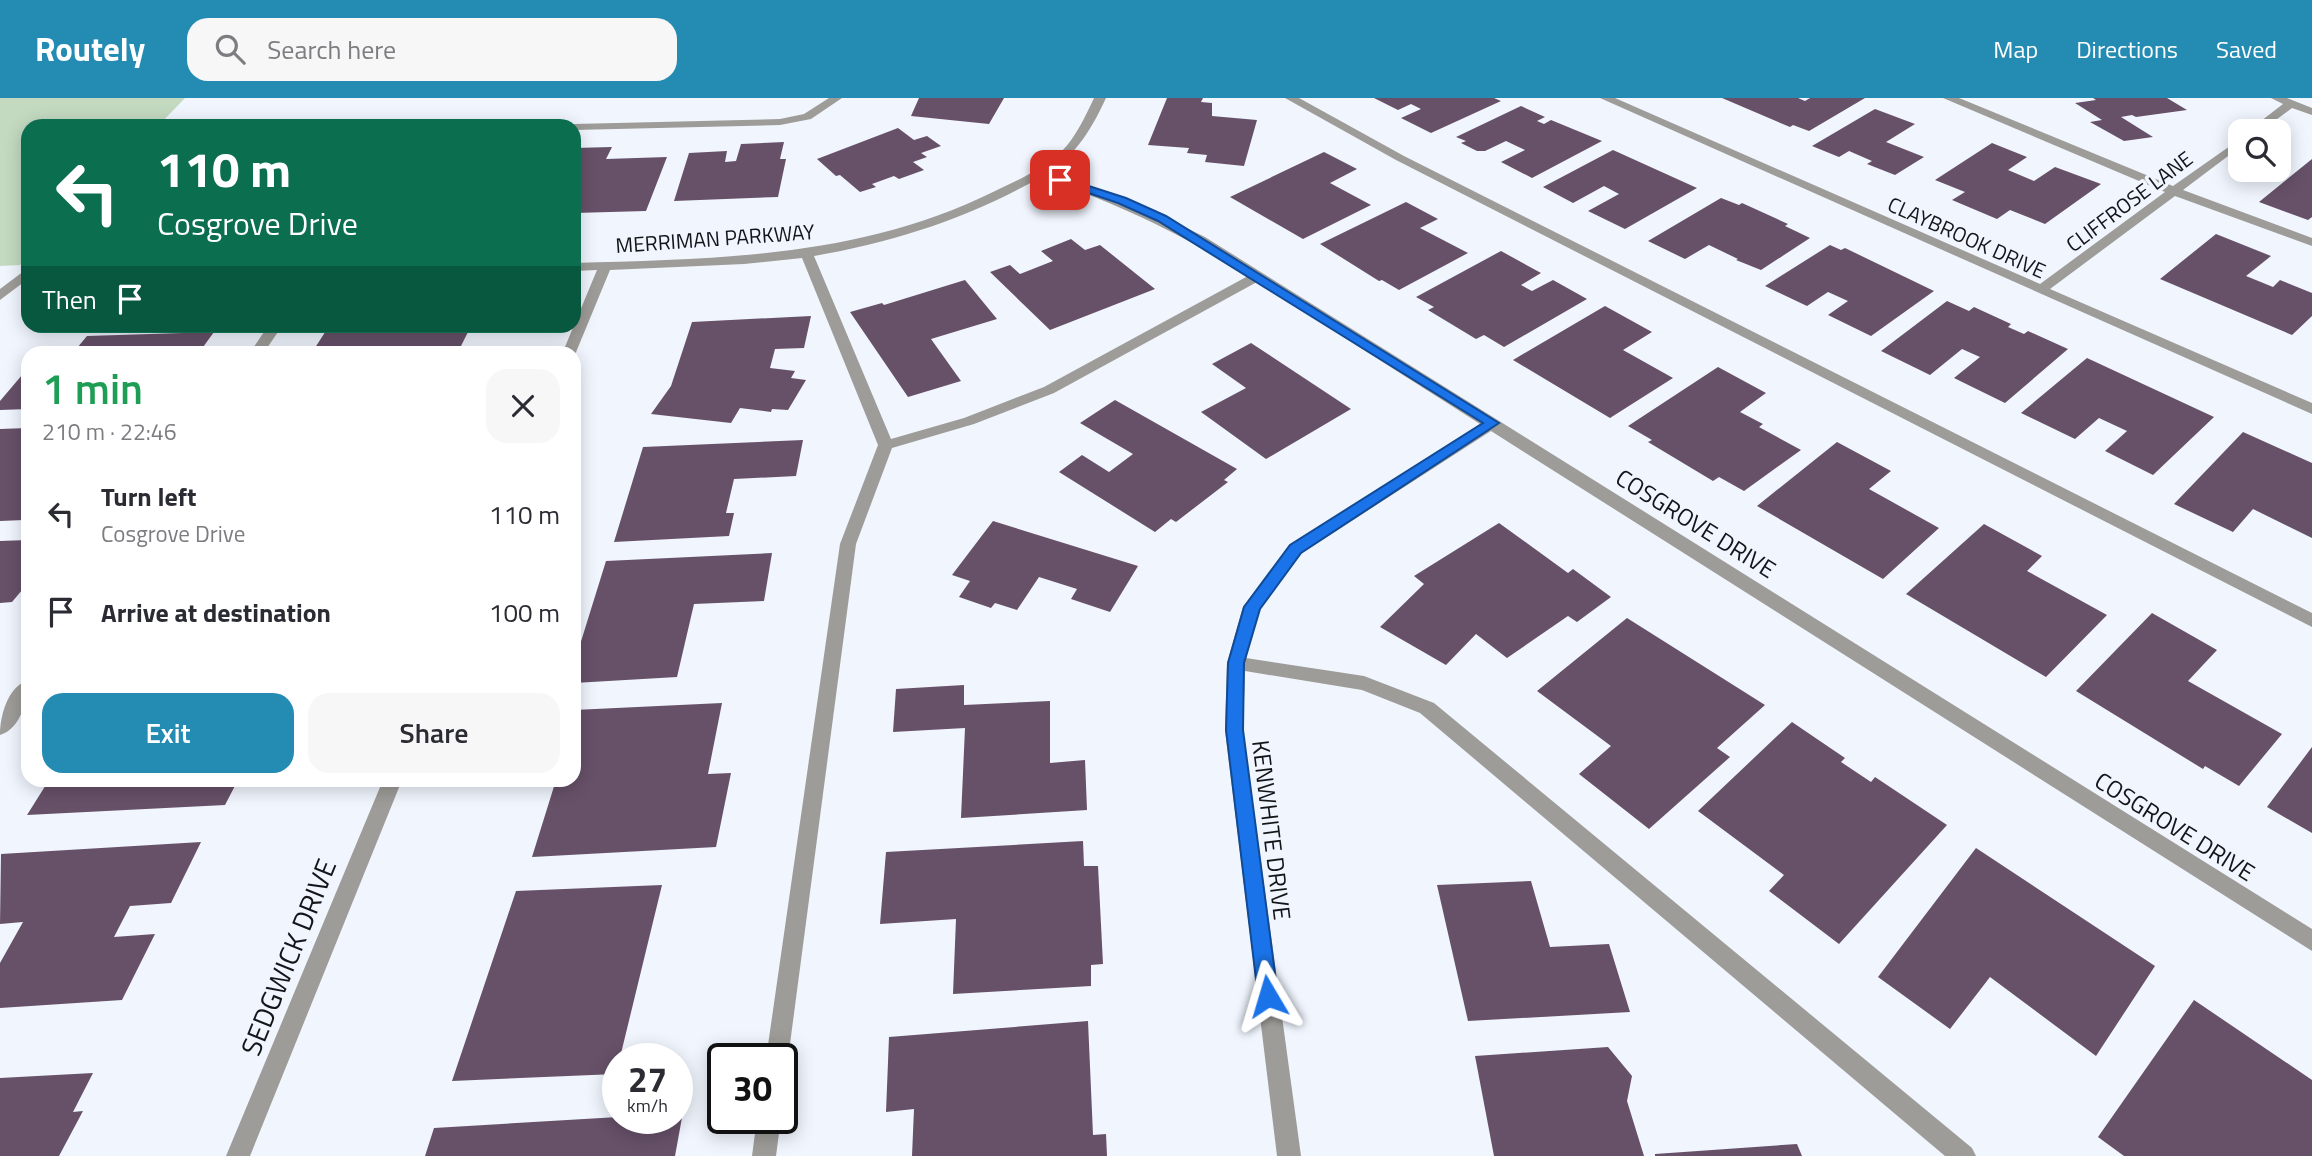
<!DOCTYPE html>
<meta charset="utf-8">
<style>
:root{--surface:#fff;--page:#f7f7f7;--text:#2b2b33;--muted:#7c7c81;--accent:#248bb3}
body{margin:0;font-family:"Titillium Web",sans-serif;background:var(--page);color:var(--text);height:100vh;display:flex;flex-direction:column;font-size:26px;white-space:nowrap}
*{box-sizing:border-box;margin:0}
p{font-size:23px;color:var(--muted)}
.icon{flex:none;width:38px;height:38px;fill:none;stroke:currentColor;stroke-width:2;stroke-linecap:round;stroke-linejoin:round}
.map{position:relative;flex:1;overflow:hidden}
.drawer{position:absolute;left:21px;top:248px;width:560px;height:441px;display:flex;flex-direction:column;background:var(--surface);border-radius:21px;box-shadow:0 4px 18px #0003}
.drawer>*{flex:none}
.hud{position:absolute;left:21px;top:21px;width:560px;height:214px;border-radius:21px;box-shadow:0 4px 18px #0003;background:#0b6e4f;color:#fff;overflow:hidden}
.fabs{position:absolute;left:2228px;top:21px;display:grid;gap:14px}
.fabs a{display:grid;place-items:center;width:63px;height:63px;border-radius:14px;background:var(--surface);box-shadow:0 4px 18px #0003;font-size:35px}
.speed{position:absolute;left:602px;top:945px;display:flex;gap:14px;font-size:35px;font-weight:700;text-align:center}
.speed>*{display:grid;place-content:center;width:91px;height:91px;border-radius:50%;background:var(--surface);box-shadow:0 4px 18px #0003;line-height:1}
.speed small{font-size:18px;font-weight:400}
.speed .limit{border:4px solid #111;border-radius:10px;background:#fff;color:#111}
.pin{position:absolute;display:grid;place-items:center;width:60px;height:60px;color:#fff;margin:-30px;border-radius:14px;box-shadow:0 4px 10px #0006}
.me{position:absolute;width:77px;margin:-38px;rotate:353deg;stroke-linejoin:round;filter:drop-shadow(0 0 5px #0008)}
.turn{display:flex;align-items:center;gap:24px;height:147px;padding:0 21px;font-size:32px}
.turn .icon{width:91px;height:91px;stroke-width:2.5}
.turn b{display:block;font-size:49px;line-height:60px}
.then{display:flex;align-items:center;height:66px;padding:0 21px;background:#0003;gap:14px;font-size:26px}
.round{display:grid;place-items:center;flex:none;width:74px;height:74px;border-radius:21px;background:var(--page)}
.head{display:flex;align-items:center;justify-content:space-between;height:119px;padding:0 21px}
h1{font-size:42px;font-weight:600;line-height:52px;color:#1e9e55}
.button{display:flex;gap:14px;margin-top:auto;padding:14px 21px}
.button a{flex:1;height:80px;border-radius:21px;background:var(--accent);color:#fff;font-size:28px;font-weight:600;line-height:80px;text-align:center}
.button a+a{background:var(--page);color:var(--text)}
ul{padding:0;list-style:none}
li{display:flex;align-items:center;gap:21px;height:98px;padding:0 21px}
li div{flex:1}
li b{display:block;font-size:26px}
li em{font-style:normal}
header{display:flex;align-items:center;gap:42px;box-sizing:border-box;height:98px;padding:0 35px;background:var(--accent);color:#fff}
header strong{font-size:33px}
nav{display:flex;gap:38px;margin-inline-start:auto;font-size:24px}
.search{width:490px;height:63px;background:var(--page);display:flex;align-items:center;gap:18px;box-sizing:border-box;padding:0 24px;border-radius:21px;color:var(--muted);font-size:26px}
.map>svg:first-child{display:block}
.green{fill:#c3dac1}
.building{fill:#675169}
.lines{fill:none;stroke-linecap:round;stroke-linejoin:round}
.minor{fill:#9e9c98;fill-rule:evenodd}
.route{fill:#1a73e8;stroke:#114b97;stroke-width:2}
.labels{text-anchor:middle;dominant-baseline:central;stroke-width:7;stroke-linejoin:round;paint-order:stroke}
.far-street-label{font-size:21px;fill:#131518;stroke:#f0f5fe}
.street-label{font-size:24px;fill:#131518;stroke:#f0f5fe}
.near-street-label{font-size:28px;fill:#131518;stroke:#f0f5fe}
</style>
<header>
<strong>Routely</strong>
<div class="search"><svg class="icon" aria-label="search" viewBox="0 0 24 24"><circle cx="10" cy="10" r="6"/><path d="M15 15l6 6"/></svg>Search here</div>
<nav><a>Map</a><a>Directions</a><a>Saved</a></nav>
</header>
<div class="map">
<svg width="2312" height="1058" viewBox="0 0 2312 1058">
<rect width="100%" height="100%" fill="#f0f5fe"/>
<path class="green" d="M 0,0 L 185,0 L 158,28 L 28,28 L 28,159 L 20,167 L 0,168 Z"/>
<path class="building" d="M 919,0 L 1004,0 L 989,26 L 911,18 Z
M 1167,0 L 1203,0 L 1201,4 L 1212,5 L 1212,18 L 1257,22 L 1244,68 L 1205,64 L 1207,57 L 1187,55 L 1189,50 L 1148,47 Z
M 1374,0 L 1494,0 L 1501,3 L 1431,35 L 1401,20 L 1421,11 L 1411,6 L 1398,12 Z
M 1722,0 L 1798,0 L 1805,3 L 1810,0 L 1865,0 L 1809,33 L 1793,27 L 1790,29 Z
M 2093,0 L 2167,0 L 2187,12 L 2136,19 L 2132,17 L 2121,19 L 2153,39 L 2124,43 L 2090,24 L 2102,22 L 2075,5 L 2096,2 Z
M 1521,8 L 1545,19 L 1537,23 L 1544,26 L 1551,22 L 1602,43 L 1532,80 L 1501,64 L 1525,52 L 1506,43 L 1485,53 L 1477,53 L 1461,45 L 1466,43 L 1456,39 Z
M 1875,11 L 1915,26 L 1886,44 L 1924,59 L 1895,77 L 1867,66 L 1872,63 L 1849,53 L 1839,59 L 1812,48 Z
M 898,30 L 914,42 L 927,38 L 941,48 L 921,55 L 927,59 L 913,64 L 924,72 L 899,81 L 894,78 L 872,86 L 876,89 L 860,94 L 840,77 L 836,78 L 817,61 Z
M 784,44 L 780,61 L 786,61 L 778,99 L 674,103 L 689,55 L 727,53 L 725,64 L 736,63 L 741,46 Z
M 1992,45 L 2027,59 L 2008,72 L 2034,83 L 2055,69 L 2101,86 L 2045,126 L 2010,112 L 1997,121 L 1952,102 L 1965,94 L 1935,82 Z
M 612,49 L 606,61 L 667,59 L 646,113 L 574,115 L 574,50 Z
M 1613,52 L 1697,90 L 1625,131 L 1588,113 L 1619,96 L 1604,88 L 1573,105 L 1543,89 Z
M 1324,54 L 1357,71 L 1330,85 L 1371,107 L 1303,141 L 1230,99 Z
M 2312,61 L 2312,119 L 2308,122 L 2259,104 Z
M 1721,100 L 1739,107 L 1742,105 L 1788,126 L 1785,128 L 1810,140 L 1761,172 L 1736,162 L 1738,161 L 1709,147 L 1685,161 L 1648,143 Z
M 1406,104 L 1438,121 L 1420,130 L 1468,155 L 1399,192 L 1382,182 L 1379,183 L 1320,146 Z
M 2216,136 L 2271,158 L 2246,178 L 2273,189 L 2280,182 L 2312,195 L 2312,218 L 2292,237 L 2160,181 Z
M 1071,141 L 1085,152 L 1100,147 L 1155,191 L 1050,232 L 990,174 L 1010,167 L 1020,176 L 1053,163 L 1041,153 Z
M 1830,147 L 1841,152 L 1845,150 L 1934,193 L 1871,238 L 1828,217 L 1848,203 L 1828,194 L 1807,208 L 1765,188 Z
M 1501,153 L 1541,175 L 1521,187 L 1532,193 L 1553,182 L 1587,201 L 1504,249 L 1484,237 L 1476,241 L 1428,212 L 1434,209 L 1416,199 Z
M 965,182 L 997,221 L 931,241 L 961,283 L 908,299 L 850,214 L 882,205 L 884,207 Z
M 1947,203 L 1969,213 L 1974,209 L 2011,226 L 2008,229 L 2024,236 L 2028,233 L 2068,251 L 2005,305 L 1954,280 L 1980,259 L 1962,251 L 1930,277 L 1881,253 Z
M 1605,208 L 1652,234 L 1623,252 L 1673,280 L 1610,320 L 1513,262 Z
M 811,218 L 804,250 L 775,251 L 770,270 L 795,273 L 791,280 L 806,282 L 788,312 L 772,311 L 771,314 L 740,310 L 731,325 L 651,316 L 671,288 L 692,224 Z
M 329,228 L 471,228 L 457,256 L 311,256 Z
M 214,234 L 198,256 L 51,256 L 55,251 L 77,250 L 87,238 Z
M 1251,245 L 1351,311 L 1266,361 L 1201,314 L 1246,290 L 1212,266 Z
M 2087,260 L 2214,319 L 2153,377 L 2105,353 L 2127,333 L 2099,320 L 2075,341 L 2021,315 Z
M 1718,269 L 1766,295 L 1740,314 L 1763,326 L 1759,329 L 1801,352 L 1744,393 L 1719,379 L 1713,383 L 1648,344 L 1652,342 L 1628,328 Z
M 28,270 L 28,311 L 0,312 L 0,303 Z
M 1115,302 L 1237,371 L 1224,382 L 1228,384 L 1176,424 L 1171,421 L 1155,434 L 1059,374 L 1082,357 L 1109,374 L 1133,356 L 1080,325 Z
M 28,330 L 28,416 L 24,422 L 0,423 L 0,331 Z
M 2243,334 L 2312,365 L 2312,440 L 2253,411 L 2233,434 L 2174,406 Z
M 803,342 L 796,378 L 734,381 L 726,415 L 734,415 L 729,438 L 614,444 L 643,349 Z
M 1837,344 L 1891,373 L 1869,391 L 1939,430 L 1883,481 L 1757,408 Z
M 993,423 L 1138,468 L 1110,514 L 1071,501 L 1077,491 L 1039,479 L 1017,512 L 995,505 L 991,510 L 959,499 L 970,483 L 952,477 Z
M 1499,425 L 1568,475 L 1573,471 L 1611,499 L 1577,524 L 1568,518 L 1507,560 L 1476,536 L 1446,567 L 1380,529 L 1424,486 L 1414,478 Z
M 1984,426 L 2042,458 L 2027,473 L 2107,517 L 2046,579 L 1906,496 Z
M 28,442 L 28,485 L 12,504 L 0,505 L 0,443 Z
M 772,455 L 764,503 L 694,506 L 677,579 L 574,585 L 574,566 L 606,463 Z
M 2152,515 L 2217,552 L 2188,583 L 2282,636 L 2239,688 L 2205,668 L 2203,671 L 2076,593 Z
M 1627,520 L 1765,607 L 1717,650 L 1730,659 L 1649,731 L 1579,676 L 1611,648 L 1537,593 Z
M 964,587 L 964,607 L 1050,603 L 1050,665 L 1085,662 L 1087,712 L 961,720 L 965,630 L 893,634 L 896,591 Z
M 722,605 L 708,676 L 731,675 L 716,749 L 532,759 L 556,682 L 574,682 L 574,612 Z
M 1792,624 L 1845,660 L 1841,664 L 1871,684 L 1875,679 L 1947,727 L 1839,846 L 1769,793 L 1784,777 L 1698,713 Z
M 2312,649 L 2312,735 L 2267,709 Z
M 49,682 L 238,682 L 225,707 L 27,717 Z
M 1083,743 L 1084,768 L 1098,768 L 1103,866 L 1091,867 L 1091,888 L 953,896 L 956,821 L 880,826 L 886,754 Z
M 201,744 L 171,805 L 130,808 L 114,839 L 155,836 L 122,902 L 0,910 L 0,865 L 23,824 L 0,826 L 1,756 Z
M 1976,750 L 2155,868 L 2096,958 L 1990,879 L 1950,931 L 1878,879 Z
M 1531,783 L 1550,849 L 1609,846 L 1630,914 L 1468,923 L 1437,787 Z
M 662,787 L 616,976 L 452,983 L 516,793 Z
M 2194,902 L 2312,982 L 2312,1058 L 2124,1058 L 2098,1039 Z
M 1088,923 L 1093,1037 L 1106,1036 L 1107,1058 L 912,1058 L 914,1011 L 886,1014 L 889,939 Z
M 1608,949 L 1632,978 L 1627,1003 L 1644,1058 L 1494,1058 L 1475,958 Z
M 93,975 L 73,1014 L 83,1013 L 59,1058 L 0,1058 L 0,980 Z
M 683,1014 L 675,1058 L 425,1058 L 434,1030 L 618,1019 L 677,1020 L 677,1015 Z
M 1797,1046 L 1802,1058 L 1655,1058 L 1655,1056 Z"/>
<g class="lines">
<path class="minor" d="M 829,0 L 842,0 L 811,21 L 780,27 L 574,32 L 574,28 L 569,28 L 574,26 L 780,21 L 804,16 Z
M 1094,0 L 1106,0 C 1092,30 1077,56 1049,74 L 1146,110 L 1205,139 L 2312,831 L 2312,853 L 1491,333 L 1302,455 L 1260,511 L 1246,560 L 1364,578 L 1434,605 L 1972,1050 L 1976,1058 L 1945,1058 L 1420,615 L 1362,592 L 1245,573 L 1243,632 L 1301,1058 L 1277,1058 L 1225,632 L 1227,565 L 1243,509 L 1290,447 L 1480,326 L 1257,184 L 1054,295 L 974,326 L 892,350 L 856,446 L 788,961 L 782,970 L 782,961 L 766,961 L 840,446 L 878,347 L 802,160 L 744,166 L 610,172 L 574,259 L 574,256 L 562,256 L 597,172 L 574,173 L 574,165 C 718,161 862,159 993,94 C 1016,83 1042,72 1061,54 C 1076,39 1085,19 1094,0 ZM 1041,79 C 1118,106 1179,134 1248,178 L 1044,289 L 964,320 L 891,341 L 814,158 C 895,144 969,120 1041,79 Z
M 1285,0 L 1299,0 L 1404,58 L 2312,515 L 2312,529 L 1396,62 Z
M 1600,0 L 1615,0 L 2040,186 L 2165,94 L 1943,0 L 1959,0 L 2173,88 L 2240,41 L 2240,49 L 2183,92 L 2312,140 L 2312,148 L 2175,98 L 2050,191 L 2312,305 L 2312,316 Z
M 2271,0 L 2287,0 L 2312,10 L 2312,17 L 2292,10 L 2261,33 L 2248,33 L 2283,6 Z
M 28,170 L 28,181 L 0,202 L 0,191 Z
M 268,228 L 282,228 L 263,256 L 249,256 Z
M 28,582 C 28,601 21,631 0,637 C 0,619 7,589 28,582 Z
M 383,682 L 402,682 L 250,1058 L 226,1058 Z
M 757,1020 L 781,1020 L 776,1058 L 752,1058 Z"/>
</g>
<path class="route" d="M 1056,80 L 1064,80 L 1126,100 L 1166,118 L 1499,325 L 1301,455 L 1260,511 L 1244,565 L 1243,632 L 1278,898 L 1275,905 L 1268,907 L 1261,905 L 1258,898 L 1226,632 L 1228,565 L 1244,509 L 1290,447 L 1483,325 L 1158,123 L 1118,105 L 1056,84 Z"/>
<g class="labels">
<g class="far-street-label">
<text transform="translate(2129 103) rotate(-37)">CLIFFROSE LANE</text>
<text transform="translate(1967 139) rotate(24)">CLAYBROOK DRIVE</text>
<text transform="translate(715 140) rotate(-4)">MERRIMAN PARKWAY</text>
</g>
<g class="street-label">
<text transform="translate(1696 425) rotate(32)">COSGROVE DRIVE</text>
<text transform="translate(2175 728) rotate(32)">COSGROVE DRIVE</text>
<text transform="translate(1272 732) rotate(83)">KENWHITE DRIVE</text>
</g>
<g class="near-street-label">
<text transform="translate(288 859) rotate(-68)">SEDGWICK DRIVE</text>
</g>
</g>
</svg>
<div class="fabs">
<a><svg class="icon" aria-label="search" viewBox="0 0 24 24"><circle cx="10" cy="10" r="6"/><path d="M15 15l6 6"/></svg></a>
</div>
<div class="speed"><div>27<small>km/h</small></div><div class="limit">30</div></div>
<div class="pin" style="left:1060px;top:82px;background:#d93025"><svg class="icon" aria-label="arrive" viewBox="0 0 24 24"><path d="M6 21V4h12l-3 4 3 4H6"/></svg></div>
<svg class="me" style="left:1268px;top:898px" viewBox="-20 -20 40 40"><path d="M0-17L14 15 0 8-14 15z" fill="#1a73e8" stroke="#fff" stroke-width="4"/></svg>
<div class="hud">
<div class="turn"><svg class="icon" aria-label="left" viewBox="0 0 24 24"><path d="M17 20v-9H6M10 6l-5 5 5 5"/></svg><div><b>110 m</b>Cosgrove Drive</div></div>
<div class="then">Then<svg class="icon" aria-label="arrive" viewBox="0 0 24 24"><path d="M6 21V4h12l-3 4 3 4H6"/></svg></div>
</div>
<section class="drawer">
<div class="head"><div><h1>1 min</h1><p>210 m · 22:46</p></div><a class="round"><svg class="icon" aria-label="close" viewBox="0 0 24 24"><path d="M6 6l12 12M18 6L6 18"/></svg></a></div>
<ul>
<li><svg class="icon" aria-label="left" viewBox="0 0 24 24"><path d="M17 20v-9H6M10 6l-5 5 5 5"/></svg><div><b>Turn left</b><p>Cosgrove Drive</p></div><em>110 m</em></li>
<li><svg class="icon" aria-label="arrive" viewBox="0 0 24 24"><path d="M6 21V4h12l-3 4 3 4H6"/></svg><div><b>Arrive at destination</b></div><em>100 m</em></li>
</ul>
<div class="button"><a>Exit</a><a>Share</a></div>
</section>
</div>
